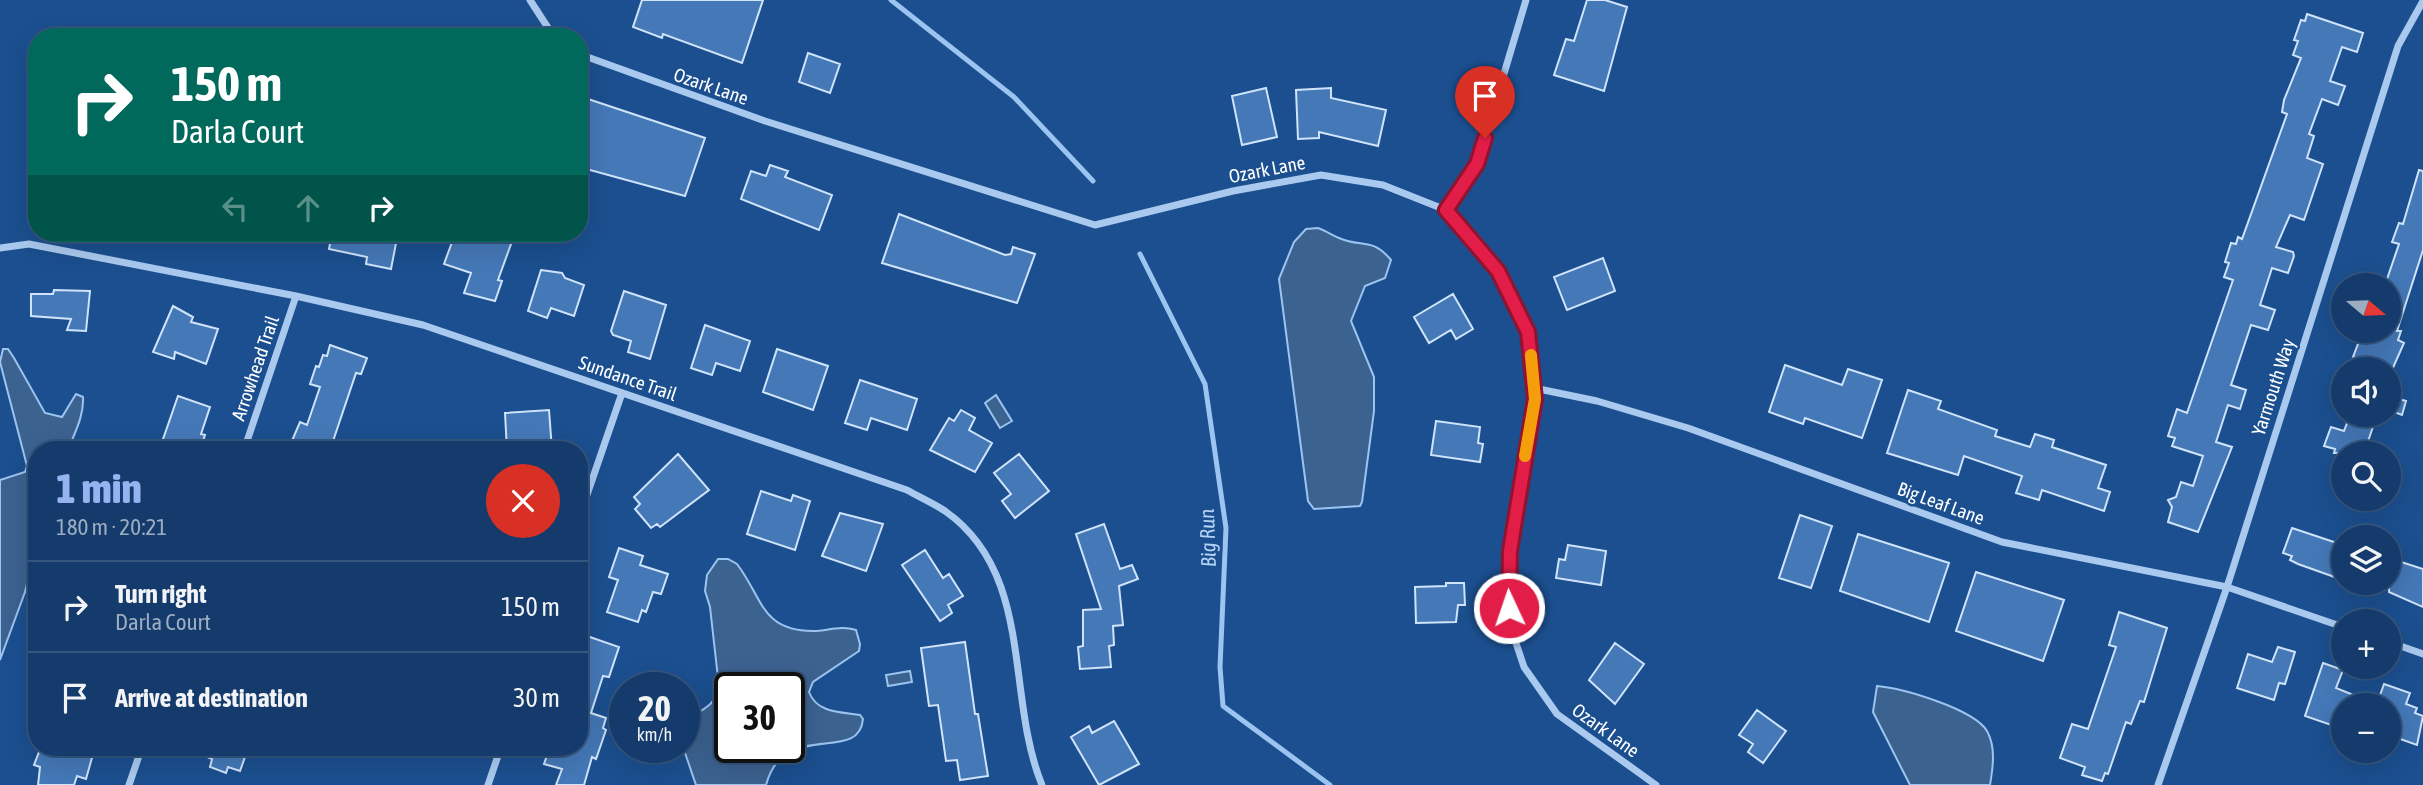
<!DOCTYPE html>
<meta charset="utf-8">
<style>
:root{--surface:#143b6b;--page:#214673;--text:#f1f3f6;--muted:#9dadc1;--line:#33557e;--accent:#95b2f1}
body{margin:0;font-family:"Asap Condensed",sans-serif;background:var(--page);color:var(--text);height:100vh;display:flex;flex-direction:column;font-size:26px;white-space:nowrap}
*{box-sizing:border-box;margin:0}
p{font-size:23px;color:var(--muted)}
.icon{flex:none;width:38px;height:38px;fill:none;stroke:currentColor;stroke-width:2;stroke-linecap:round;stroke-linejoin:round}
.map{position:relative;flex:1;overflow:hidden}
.panel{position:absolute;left:28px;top:441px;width:560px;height:315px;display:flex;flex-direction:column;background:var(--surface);border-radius:28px;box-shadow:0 7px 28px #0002,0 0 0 2px var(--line)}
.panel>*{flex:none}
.guide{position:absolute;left:28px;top:28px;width:560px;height:214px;border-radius:28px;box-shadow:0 7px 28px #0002,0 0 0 2px var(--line);background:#00695c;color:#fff;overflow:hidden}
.needle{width:46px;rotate:109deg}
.fabs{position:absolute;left:2331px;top:273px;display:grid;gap:14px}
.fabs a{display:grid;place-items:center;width:70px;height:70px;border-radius:50%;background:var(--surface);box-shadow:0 7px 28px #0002,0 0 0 2px var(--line);font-size:35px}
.speed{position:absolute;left:609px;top:672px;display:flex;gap:14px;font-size:35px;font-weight:700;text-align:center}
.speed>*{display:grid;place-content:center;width:91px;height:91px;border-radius:50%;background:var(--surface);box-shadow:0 7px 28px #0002,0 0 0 2px var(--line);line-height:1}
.speed small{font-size:18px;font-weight:400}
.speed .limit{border:4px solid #111;border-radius:10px;background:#fff;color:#111}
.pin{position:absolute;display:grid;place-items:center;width:60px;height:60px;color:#fff;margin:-72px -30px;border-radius:50% 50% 50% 0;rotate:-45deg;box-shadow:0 0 7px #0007}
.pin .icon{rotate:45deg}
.me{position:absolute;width:77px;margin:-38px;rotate:357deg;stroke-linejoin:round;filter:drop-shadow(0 0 5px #0008)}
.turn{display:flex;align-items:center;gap:24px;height:147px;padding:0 28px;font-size:32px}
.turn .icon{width:91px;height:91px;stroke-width:2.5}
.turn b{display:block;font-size:49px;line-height:60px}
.lanes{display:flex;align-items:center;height:66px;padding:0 28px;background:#0003;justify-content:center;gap:35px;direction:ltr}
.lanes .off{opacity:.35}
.round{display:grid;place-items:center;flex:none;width:74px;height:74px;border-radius:37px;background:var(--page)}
.overview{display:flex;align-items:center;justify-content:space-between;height:119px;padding:0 28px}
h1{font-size:42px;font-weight:800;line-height:52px;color:var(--accent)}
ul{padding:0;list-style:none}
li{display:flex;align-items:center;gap:21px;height:91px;padding:0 28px;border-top:2px solid var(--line)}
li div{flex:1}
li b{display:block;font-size:26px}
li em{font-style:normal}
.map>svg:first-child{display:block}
.water{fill:#3c6290;stroke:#9cc4f0;stroke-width:2;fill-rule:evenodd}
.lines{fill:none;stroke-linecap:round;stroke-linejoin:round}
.stream{stroke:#9cc4f0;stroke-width:5}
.building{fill:#4478b7;stroke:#cfe3fa;stroke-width:2}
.street{stroke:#a9c9ee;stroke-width:7}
.route-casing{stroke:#92132f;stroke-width:18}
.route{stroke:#e11d48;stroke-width:12}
.slow{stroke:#f59e0b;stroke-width:12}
.labels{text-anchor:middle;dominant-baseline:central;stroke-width:5;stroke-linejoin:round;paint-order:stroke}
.street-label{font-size:19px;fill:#fff;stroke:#1b4f8f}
.water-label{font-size:21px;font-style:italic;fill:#b5d3f5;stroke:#1b4f8f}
</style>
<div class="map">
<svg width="2423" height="785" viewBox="0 0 2423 785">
<rect width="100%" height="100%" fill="#1b4f8f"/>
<path class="water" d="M 1318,228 C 1326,231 1332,235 1339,238 C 1362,248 1372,237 1391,260 L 1385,278 L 1365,286 L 1351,321 L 1374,377 L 1374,411 L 1362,502 L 1360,506 L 1314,509 L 1308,501 L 1279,279 L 1294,242 L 1306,229 Z
M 3,349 L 8,349 L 14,358 L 45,413 L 62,417 L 76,394 L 83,397 C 84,416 75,432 68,450 L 37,450 L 37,544 L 25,592 L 0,660 L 0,480 L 25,472 L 27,466 L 0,362 Z
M 996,395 L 1012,421 L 1000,428 L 985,403 Z
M 718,559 L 728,559 L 737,564 C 763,598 761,631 813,631 C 828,631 840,625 856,630 L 860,644 L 859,651 L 813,682 L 809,692 C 817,713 840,712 860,715 L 863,719 C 859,765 784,718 766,785 L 696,785 L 683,747 L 684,722 C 699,710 715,708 719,687 L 710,607 L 705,591 L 707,575 ZM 730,688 L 789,688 L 789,747 L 730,747 Z
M 910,671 L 912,682 L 888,686 L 886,675 Z
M 1877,686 C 1902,688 1974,709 1987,731 C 1996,747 1993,767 1990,785 L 1910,785 L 1873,712 Z"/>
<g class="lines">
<path class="stream" d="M 891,0 L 1014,97 L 1093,181
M 1140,254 L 1205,384 L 1226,528 L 1220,667 L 1223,706 L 1330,785"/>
</g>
<path class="building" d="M 642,0 L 763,0 L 742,63 L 663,34 L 662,38 L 633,27 Z
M 1587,0 L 1605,0 L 1627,7 L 1604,91 L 1554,75 L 1566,39 L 1574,41 Z
M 2307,14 L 2363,33 L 2357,52 L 2342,47 L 2330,81 L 2345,86 L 2338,105 L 2322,99 L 2309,134 L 2314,136 L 2307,158 L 2323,164 L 2304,220 L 2290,215 L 2276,247 L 2293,252 L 2294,256 L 2288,273 L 2272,268 L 2260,305 L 2275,310 L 2268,330 L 2251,325 L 2231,385 L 2246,390 L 2240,409 L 2228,405 L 2216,442 L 2232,447 L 2198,532 L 2168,522 L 2172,507 L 2168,500 L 2176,497 L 2181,482 L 2193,486 L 2203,456 L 2172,446 L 2175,438 L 2168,436 L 2177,409 L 2187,413 L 2233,280 L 2224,277 L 2229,263 L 2225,262 L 2231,243 L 2236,244 L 2238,237 L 2242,239 L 2287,114 L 2282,112 L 2284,100 L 2301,58 L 2293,55 L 2298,41 L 2294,40 L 2301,20 L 2305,21 Z
M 808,53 L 840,64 L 830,93 L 799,82 Z
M 1266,88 L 1277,137 L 1242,145 L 1232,96 Z
M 1331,88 L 1331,98 L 1386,110 L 1378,146 L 1319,132 L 1319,138 L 1298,139 L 1296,90 Z
M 579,96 L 705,138 L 685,196 L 579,167 Z
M 770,165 L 788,171 L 785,177 L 832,195 L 819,230 L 741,199 L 751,171 L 766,176 Z
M 2419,170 L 2423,171 L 2423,250 L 2397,331 L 2401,331 L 2398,340 L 2404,343 L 2392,370 L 2353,357 L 2363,331 L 2389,331 L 2389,285 L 2385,285 L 2399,244 L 2392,242 L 2399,223 L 2403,224 Z
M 899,214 L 1005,255 L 1011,254 L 1013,247 L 1035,254 L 1017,303 L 882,263 Z
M 332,233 L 398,233 L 391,269 L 366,264 L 367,257 L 329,249 Z
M 498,233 L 515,233 L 498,280 L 502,281 L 495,301 L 464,293 L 471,273 L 444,264 L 455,234 L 481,243 L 484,236 L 495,240 Z
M 1603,258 L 1615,291 L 1567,310 L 1554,277 Z
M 541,270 L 562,273 L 565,278 L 584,285 L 574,316 L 551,308 L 547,318 L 528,311 Z
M 54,290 L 90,291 L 86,331 L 67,330 L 71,319 L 31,316 L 31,294 L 53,294 Z
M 624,291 L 666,305 L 650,359 L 628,352 L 631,341 L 613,335 L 611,331 Z
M 1453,294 L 1473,329 L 1456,339 L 1451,330 L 1429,343 L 1414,317 Z
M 173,306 L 193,317 L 191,322 L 218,329 L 206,364 L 175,352 L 174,359 L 153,352 Z
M 705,325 L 750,341 L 740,371 L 716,363 L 712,375 L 691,368 Z
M 330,345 L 367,358 L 361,374 L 356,373 L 330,450 L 288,450 L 300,422 L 307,425 L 320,387 L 310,384 L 316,366 L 319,367 L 323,355 L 327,356 Z
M 777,349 L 828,366 L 813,410 L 763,392 Z
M 1785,365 L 1842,385 L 1848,369 L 1882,380 L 1862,438 L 1805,418 L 1803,424 L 1769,412 Z
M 860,380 L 917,399 L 907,430 L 871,418 L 867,430 L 845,423 Z
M 1908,390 L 1941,401 L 1938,409 L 1997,430 L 1995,436 L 2030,447 L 2035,434 L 2054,440 L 2052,447 L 2106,465 L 2098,488 L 2110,492 L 2104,511 L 2042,490 L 2039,500 L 2016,493 L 2022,476 L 1964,456 L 1958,475 L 1887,453 Z
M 178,396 L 210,407 L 201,434 L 205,435 L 200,450 L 174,450 L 161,445 Z
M 2389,396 L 2406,401 L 2402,415 L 2389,410 Z
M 549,410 L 552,450 L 507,450 L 505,413 Z
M 961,410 L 975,418 L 969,430 L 992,443 L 975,472 L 930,450 L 949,418 L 954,421 Z
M 2350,415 L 2377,415 L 2364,453 L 2334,453 L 2335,449 L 2324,446 L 2331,427 L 2344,431 Z
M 1436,421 L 1480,427 L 1478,443 L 1483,444 L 1480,462 L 1431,455 Z
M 678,454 L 709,490 L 660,527 L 657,524 L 651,528 L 635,509 L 640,504 L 634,497 Z
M 1019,454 L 1049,491 L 1015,518 L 1002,501 L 1011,494 L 994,473 Z
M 761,491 L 791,501 L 793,495 L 810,501 L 795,550 L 747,534 Z
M 840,513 L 883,524 L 866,571 L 822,556 Z
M 1800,515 L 1832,526 L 1811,588 L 1779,578 Z
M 1104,524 L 1120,569 L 1132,565 L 1138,579 L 1119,586 L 1123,625 L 1113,626 L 1114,645 L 1109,646 L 1111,667 L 1080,669 L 1078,647 L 1083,646 L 1083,610 L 1101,609 L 1076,534 Z
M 2292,528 L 2343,545 L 2343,580 L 2298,564 L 2290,560 L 2292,556 L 2283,553 Z
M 1858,534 L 1949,563 L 1929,622 L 1840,591 Z
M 1568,545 L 1606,551 L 1601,585 L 1556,578 L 1559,559 L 1565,560 Z
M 619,548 L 643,556 L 640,565 L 668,574 L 661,594 L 653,592 L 646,612 L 642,610 L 638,622 L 607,612 L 618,580 L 609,577 Z
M 925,550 L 943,578 L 949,574 L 963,596 L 948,605 L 952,613 L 940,621 L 902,565 Z
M 2389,558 L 2423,569 L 2423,607 L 2389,592 Z
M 1976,572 L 2064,600 L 2043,661 L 1956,631 Z
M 1446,583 L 1464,583 L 1465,605 L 1458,605 L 1456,622 L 1416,623 L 1415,587 L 1446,586 Z
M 2119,612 L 2167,628 L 2144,702 L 2140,701 L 2131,724 L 2126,722 L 2108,774 L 2105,773 L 2102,781 L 2082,775 L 2085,767 L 2060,758 L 2072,724 L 2088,729 L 2116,647 L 2109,645 Z
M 587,636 L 619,647 L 609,677 L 603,676 L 591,713 L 606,718 L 603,728 L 606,730 L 596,759 L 592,757 L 584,785 L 556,785 L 562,769 L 544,764 L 550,747 L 579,747 L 579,655 Z
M 965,642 L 975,714 L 978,714 L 988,776 L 960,780 L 957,760 L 946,761 L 938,705 L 929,706 L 921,648 Z
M 1615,643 L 1644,664 L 1615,704 L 1589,680 Z
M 2278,647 L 2295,652 L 2285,684 L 2279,683 L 2274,700 L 2237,688 L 2248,654 L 2272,662 Z
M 2323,663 L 2343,670 L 2336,688 L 2378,705 L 2343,705 L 2343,729 L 2305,716 Z
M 2384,684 L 2410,693 L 2406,704 L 2417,708 L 2415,713 L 2423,716 L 2417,745 L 2389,735 L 2389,704 L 2378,701 Z
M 1757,710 L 1786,731 L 1763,763 L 1748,752 L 1753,744 L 1739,735 Z
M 1114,721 L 1139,764 L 1099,785 L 1071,737 L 1089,726 L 1092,733 Z
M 47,747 L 95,747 L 86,779 L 77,776 L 74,785 L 38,785 L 40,767 L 34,765 L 39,752 L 45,753 Z
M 184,747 L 235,747 L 233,753 L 245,757 L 240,771 L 228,767 L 226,773 L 210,767 L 212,759 Z"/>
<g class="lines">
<path class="street" d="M 530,0 L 554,37
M 579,54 L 765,121 L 1095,225 L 1233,191 L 1321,175 L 1383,185 L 1446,210 L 1498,271 L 1528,332 L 1535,399 L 1508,570 L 1514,637 L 1524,667 L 1557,714 L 1656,785
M 1446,210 L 1477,164 L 1526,0
M 0,248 L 29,244 L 296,296 L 423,325 L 907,490 C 919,497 933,503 945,511 C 1035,574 1005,695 1042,785
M 1534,388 L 1597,401 L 1688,428 L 2002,542 L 2227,587 L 2343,627
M 244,450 L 296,296
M 579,518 L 622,393
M 2389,642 L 2423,654
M 129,785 L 142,747
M 488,785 L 501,747
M 2158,785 L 2227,587 L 2398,46 L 2423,1"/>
</g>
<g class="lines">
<defs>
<path id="route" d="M 1485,138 L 1477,164 L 1446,210 L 1498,271 L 1528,332 L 1535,399 L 1510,551 L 1509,608"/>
</defs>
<use href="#route" class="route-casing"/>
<use href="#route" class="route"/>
<path class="slow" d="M 1525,456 L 1535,399 L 1531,355"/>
</g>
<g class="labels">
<g class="street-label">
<text transform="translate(711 86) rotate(19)">Ozark Lane</text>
<text transform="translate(1267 169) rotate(-11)">Ozark Lane</text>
<text transform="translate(255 368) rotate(-71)">Arrowhead Trail</text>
<text transform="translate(628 378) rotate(19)">Sundance Trail</text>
<text transform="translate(2273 387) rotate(-72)">Yarmouth Way</text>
<text transform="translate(1941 503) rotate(20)">Big Leaf Lane</text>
<text transform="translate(1606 730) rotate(36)">Ozark Lane</text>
</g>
<g class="water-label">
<text transform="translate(1207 538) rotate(-92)">Big Run</text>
</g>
</g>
</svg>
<div class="fabs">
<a><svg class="needle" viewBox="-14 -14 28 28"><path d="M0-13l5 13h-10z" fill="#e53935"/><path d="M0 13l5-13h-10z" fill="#9dadc1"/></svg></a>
<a><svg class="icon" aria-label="sound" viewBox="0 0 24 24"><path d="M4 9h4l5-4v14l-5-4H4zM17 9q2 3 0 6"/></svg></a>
<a><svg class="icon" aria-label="search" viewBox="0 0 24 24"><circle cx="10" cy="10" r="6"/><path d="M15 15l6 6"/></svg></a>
<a><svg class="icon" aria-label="layers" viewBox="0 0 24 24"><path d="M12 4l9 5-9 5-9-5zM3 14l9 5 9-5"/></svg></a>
<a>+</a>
<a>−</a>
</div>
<div class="speed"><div>20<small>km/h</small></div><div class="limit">30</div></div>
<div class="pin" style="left:1485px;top:138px;background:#d93025"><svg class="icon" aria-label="arrive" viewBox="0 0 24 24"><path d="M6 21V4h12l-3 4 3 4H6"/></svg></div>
<svg class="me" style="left:1509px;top:608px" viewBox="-20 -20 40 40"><circle r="17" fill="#e11d48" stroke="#fff" stroke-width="3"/><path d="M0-11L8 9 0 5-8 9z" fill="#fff"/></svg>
<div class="guide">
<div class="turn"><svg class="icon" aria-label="right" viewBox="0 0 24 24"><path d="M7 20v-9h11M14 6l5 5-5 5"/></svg><div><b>150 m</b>Darla Court</div></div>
<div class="lanes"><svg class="icon off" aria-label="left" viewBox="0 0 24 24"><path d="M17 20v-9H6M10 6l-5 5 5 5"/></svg><svg class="icon off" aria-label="ahead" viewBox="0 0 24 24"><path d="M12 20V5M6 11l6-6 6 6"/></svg><svg class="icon" aria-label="right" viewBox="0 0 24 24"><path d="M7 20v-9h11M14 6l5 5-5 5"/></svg></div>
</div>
<section class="panel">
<div class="overview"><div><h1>1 min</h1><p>180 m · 20:21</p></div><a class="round" style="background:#d93025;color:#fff"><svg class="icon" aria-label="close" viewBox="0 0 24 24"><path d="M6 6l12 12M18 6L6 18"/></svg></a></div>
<ul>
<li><svg class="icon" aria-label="right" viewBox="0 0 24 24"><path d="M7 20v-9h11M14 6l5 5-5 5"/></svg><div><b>Turn right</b><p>Darla Court</p></div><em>150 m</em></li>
<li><svg class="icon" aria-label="arrive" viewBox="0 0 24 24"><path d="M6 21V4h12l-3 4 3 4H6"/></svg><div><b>Arrive at destination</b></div><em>30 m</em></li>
</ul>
</section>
</div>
